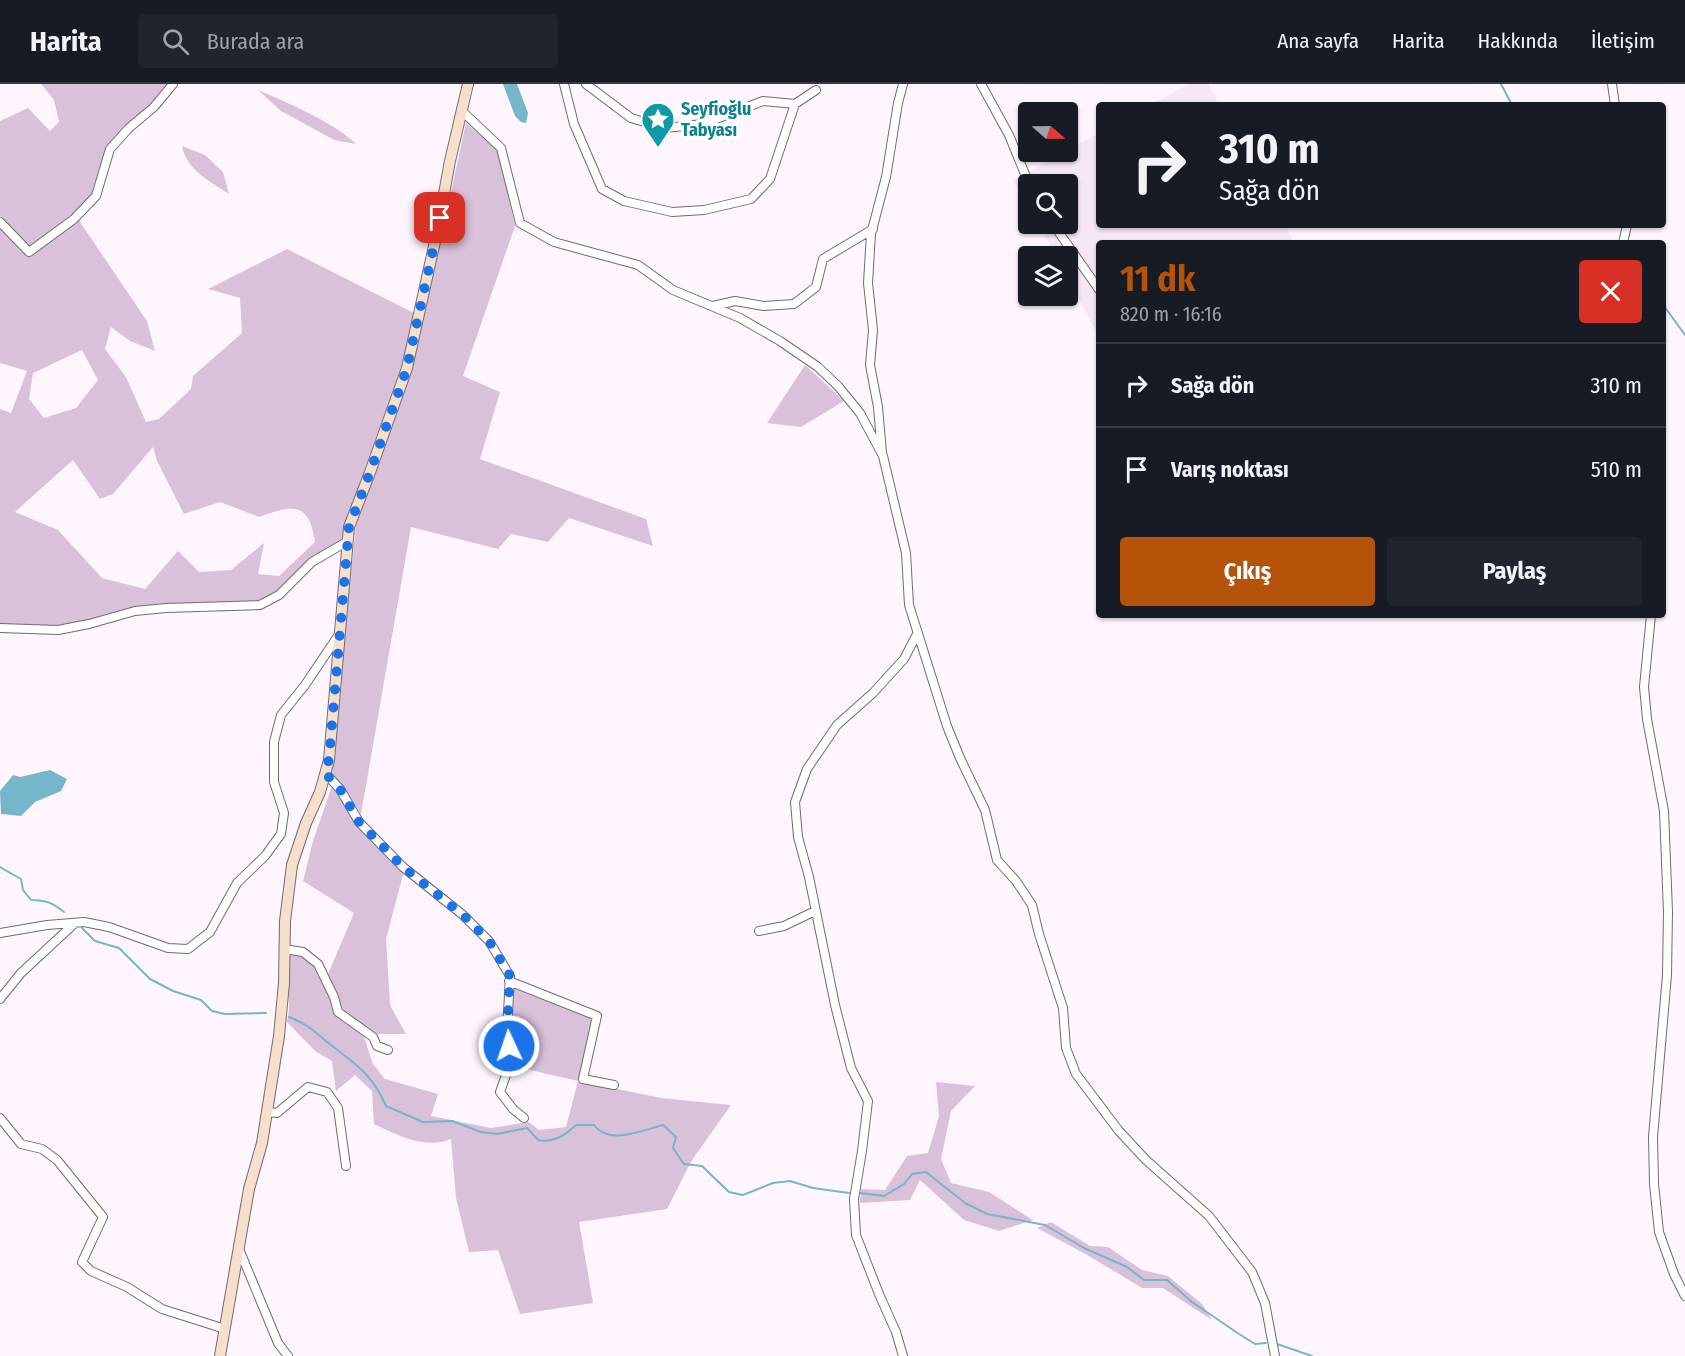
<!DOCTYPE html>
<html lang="tr">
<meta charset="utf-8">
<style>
:root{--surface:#171b24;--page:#20242c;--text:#f1f3f6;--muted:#9ea1a6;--line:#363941;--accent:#b45309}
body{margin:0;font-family:"Fira Sans Condensed",sans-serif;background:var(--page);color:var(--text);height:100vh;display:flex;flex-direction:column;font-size:22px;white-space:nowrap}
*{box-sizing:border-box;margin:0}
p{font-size:20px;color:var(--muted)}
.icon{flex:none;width:33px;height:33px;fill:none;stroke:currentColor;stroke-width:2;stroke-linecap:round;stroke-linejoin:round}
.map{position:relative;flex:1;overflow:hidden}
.side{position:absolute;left:1096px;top:156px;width:570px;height:378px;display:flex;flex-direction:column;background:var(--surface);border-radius:6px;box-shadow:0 2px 4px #0004}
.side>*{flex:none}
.banner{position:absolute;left:1096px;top:18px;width:570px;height:126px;border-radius:6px;box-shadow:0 2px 4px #0004;background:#171b24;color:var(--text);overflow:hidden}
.needle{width:39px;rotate:110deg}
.controls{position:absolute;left:1018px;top:18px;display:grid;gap:12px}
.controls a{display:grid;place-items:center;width:60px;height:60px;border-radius:6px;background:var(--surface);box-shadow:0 2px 4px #0004;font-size:30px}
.pin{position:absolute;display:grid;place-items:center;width:51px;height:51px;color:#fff;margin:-26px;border-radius:12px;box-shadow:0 3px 9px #0006}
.me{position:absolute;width:66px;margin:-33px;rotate:357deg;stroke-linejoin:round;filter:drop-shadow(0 0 4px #0008)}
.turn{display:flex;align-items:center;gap:21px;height:126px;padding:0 24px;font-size:27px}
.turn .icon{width:78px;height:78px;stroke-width:2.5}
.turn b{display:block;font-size:42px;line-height:51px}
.round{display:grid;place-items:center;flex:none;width:63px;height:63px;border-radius:6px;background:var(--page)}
.headline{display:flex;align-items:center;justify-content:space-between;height:102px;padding:0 24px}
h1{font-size:36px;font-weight:700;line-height:45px;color:var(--accent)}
.primary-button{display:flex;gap:12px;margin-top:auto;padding:12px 24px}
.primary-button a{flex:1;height:69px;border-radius:6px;background:var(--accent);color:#fff;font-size:24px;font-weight:700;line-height:69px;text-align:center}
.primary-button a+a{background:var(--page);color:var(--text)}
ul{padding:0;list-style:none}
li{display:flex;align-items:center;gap:18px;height:84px;padding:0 24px;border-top:2px solid var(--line)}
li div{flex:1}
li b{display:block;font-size:22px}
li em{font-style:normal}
header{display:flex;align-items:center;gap:36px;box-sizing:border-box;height:84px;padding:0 30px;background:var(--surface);border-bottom:2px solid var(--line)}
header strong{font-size:28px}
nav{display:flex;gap:33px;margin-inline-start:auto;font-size:21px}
.search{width:420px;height:54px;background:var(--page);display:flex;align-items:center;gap:15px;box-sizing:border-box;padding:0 21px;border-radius:6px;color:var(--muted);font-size:22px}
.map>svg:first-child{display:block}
.built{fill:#f5e7f5}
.green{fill:#d9c1da;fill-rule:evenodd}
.water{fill:#76b6ca}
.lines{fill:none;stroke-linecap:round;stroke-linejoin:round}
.stream{stroke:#76b6ca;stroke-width:2}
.street-casing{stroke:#736b73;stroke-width:10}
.secondary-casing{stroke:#736b73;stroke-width:12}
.street{stroke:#fff;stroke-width:8}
.secondary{stroke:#f7e0cb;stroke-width:10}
.route{stroke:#1a73e8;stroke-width:10;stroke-dasharray:0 18}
.labels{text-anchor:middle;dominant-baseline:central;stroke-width:6;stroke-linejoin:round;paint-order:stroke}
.culture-label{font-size:18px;font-weight:bold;fill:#0d838f;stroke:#fff;text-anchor:start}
</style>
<header>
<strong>Harita</strong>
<div class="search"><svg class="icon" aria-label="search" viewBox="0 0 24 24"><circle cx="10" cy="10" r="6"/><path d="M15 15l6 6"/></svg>Burada ara</div>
<nav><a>Ana sayfa</a><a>Harita</a><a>Hakkında</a><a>İletişim</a></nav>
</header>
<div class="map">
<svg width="1685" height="1272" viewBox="0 0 1685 1272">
<rect width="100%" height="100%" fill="#fef5fe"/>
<path class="built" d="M 1189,0 L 1208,0 L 1220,21 L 1150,21 Z
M 1099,49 L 1100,141 L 1285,141 L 1295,159 L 1100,159 L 1099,253 L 1068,195 L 1068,172 L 1056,172 L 1038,140 L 1068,140 L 1068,100 L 1029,100 L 1029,123 L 1014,96 Z"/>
<path class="green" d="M 41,0 L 169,0 L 151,21 L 107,63 L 94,108 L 71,134 L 29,164 L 0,132 L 0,37 L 28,24 L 50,47 L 59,38 L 54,16 Z
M 258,6 C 288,19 332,37 356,60 L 334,56 L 281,27 Z
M 466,39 L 498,67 L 515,142 L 463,292 L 500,308 L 480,375 L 646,435 L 653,462 L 569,434 L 548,458 L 511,450 L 498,465 L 411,443 L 361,730 L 343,703 L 330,689 L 356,442 L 413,282 Z
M 182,62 L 205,71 L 223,88 L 229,110 C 211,98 186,86 182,62 Z
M 78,135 L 147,237 L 155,267 L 130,257 L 111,243 L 105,265 L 126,293 L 146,338 L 159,335 L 191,305 L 193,292 L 242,249 L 240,214 L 208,205 L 287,165 L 414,229 L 404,275 L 343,446 L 341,460 L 278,508 L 261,517 L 179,521 L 60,543 L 0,541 L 0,325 L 11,329 L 27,287 L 0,279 L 0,142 L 28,173 ZM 82,266 L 98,296 L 76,324 L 44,334 L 29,315 L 33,289 ZM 153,363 L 157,377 L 184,430 L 220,418 L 259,433 C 293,421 309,417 315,458 L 279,492 L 258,490 L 264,459 L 231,486 L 199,488 L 178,467 L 145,505 L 102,494 L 58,446 L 15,428 L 73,376 L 100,415 L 113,410 Z
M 805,281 L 844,317 L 801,343 L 767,339 Z
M 332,702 L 404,787 L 386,855 L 390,921 L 406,950 L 370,950 L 342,928 L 339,913 L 328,890 L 354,829 L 303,797 L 313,757 Z
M 288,870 L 303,871 L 316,883 L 331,913 L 335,929 L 363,950 L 373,980 L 385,995 L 438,1010 L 431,1032 L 491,1044 L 529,1038 L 539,1046 L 566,1043 L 578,997 L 513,982 L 509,948 L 511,901 L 594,933 L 578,997 L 661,1014 L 731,1021 L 692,1076 L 667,1125 L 579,1138 L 593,1219 L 520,1230 L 498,1166 L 469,1168 L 456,1114 L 451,1055 C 425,1066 397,1051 374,1040 L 372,1007 L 355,991 L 336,1007 L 332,977 L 315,967 L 287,938 L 289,926 Z
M 936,998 L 975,1002 L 951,1027 L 941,1075 L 951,1099 L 989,1108 L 1033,1136 L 999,1147 L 964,1136 L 920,1096 L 910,1116 L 860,1119 L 861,1105 L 885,1106 L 907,1072 L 928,1069 L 939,1032 Z
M 1051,1138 L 1090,1162 L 1108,1163 L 1142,1186 L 1168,1192 L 1202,1220 L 1212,1236 L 1163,1204 L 1142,1204 L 1089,1172 L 1037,1144 Z"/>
<path class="water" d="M 503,0 L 517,0 L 528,29 L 526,39 L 521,38 L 515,32 Z
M 50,686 L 67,695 L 61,707 L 35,718 L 21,732 L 1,730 L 0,707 L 13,691 L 20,693 Z"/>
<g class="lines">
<path class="stream" d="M 1501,0 L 1512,21
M 1664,222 L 1685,251
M 0,783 L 21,795 L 23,806 L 31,816 C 46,816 53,819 64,828
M 82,844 L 95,857 L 119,864 L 150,895 L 173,907 L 201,916 L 212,927 L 225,930 L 266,929
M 289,933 C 309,941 311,945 327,958 C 354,979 372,989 386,1022 L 423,1038 L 452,1037 L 481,1048 L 497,1050 L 527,1044 L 538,1056 C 554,1059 564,1052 576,1041 L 594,1041 C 609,1062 643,1046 663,1041 L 676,1053 L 673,1064 L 684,1080 L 702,1082 L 729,1108 L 743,1111 L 773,1099 L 790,1097 L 813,1104 L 849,1109
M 860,1109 L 884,1112 L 904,1100 L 912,1090 L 926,1088 L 965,1119 L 987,1130 L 1045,1141 L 1084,1164 L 1127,1183 L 1144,1196 L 1167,1196 L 1192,1218 L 1236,1248 L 1255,1260 L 1266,1259
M 1277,1260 L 1312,1272"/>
<defs>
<path id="street" d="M 564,0 L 574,40 L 602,105 L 624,117 L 672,128 L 704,126 L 751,115 L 770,95 L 795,20
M 586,0 L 631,34 L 665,44 L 703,40 L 763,17 L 795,20 L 816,6
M 981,0 L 1009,51 L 1029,100
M 1612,0 L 1615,21
M 461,26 L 501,64 L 520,139 L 554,158 L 638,181 L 673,206 L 740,234 L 780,257 L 818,283 L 838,302 L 860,329 L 883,372 L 906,469 L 909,521 L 947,642 L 960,674 L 985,726 L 997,776 L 1016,797 L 1032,821 L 1039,850 L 1063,924 L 1066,964 L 1076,990 L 1119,1047 L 1146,1076 L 1209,1132 L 1252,1188 L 1265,1219 L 1275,1272
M 0,138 L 29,168 L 74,135 L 96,112 L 110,65 L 129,44 L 154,23 L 173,0
M 1053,140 L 1100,207
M 1623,159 L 1627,141
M 713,222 L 735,217 L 764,222 L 794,220 L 816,203 L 823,175 L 873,145
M 882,369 L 878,323 L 870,281 L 873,246 L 868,199 L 871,150 L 886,93 L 898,19 L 903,0
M 1651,531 L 1644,603 L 1647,635 L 1664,727 L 1668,828 L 1667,891 L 1653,1053 L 1654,1100 L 1659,1148 L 1674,1190 L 1685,1212
M 0,544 L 58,546 L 89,540 L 135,527 L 166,524 L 260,521 L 279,511 L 312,478 L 348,457
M 325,689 L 340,705 L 359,738 L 403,783 L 463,831 L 489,857 L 510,892 L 507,947 L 511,977 L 500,1008 L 513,1025 L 524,1034
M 759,847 L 784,842 L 815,827
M 0,849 L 47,841 L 84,838 L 109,843 L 168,864 L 188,865 L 210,848 L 237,799 L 265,772 L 281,750 L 284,729 L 274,698 L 274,658 L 281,631 L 305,601 L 340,549
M 284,865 L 303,868 L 318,880 L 334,913 L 338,928 L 373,953 L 377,962 L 388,966
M 509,897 L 597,932 L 583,995 L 614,1001
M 0,915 L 21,889 L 75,839
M 267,1028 L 277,1029 L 308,1003 L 327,1008 L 338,1024 L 346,1082
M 0,1034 L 21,1060 L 42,1065 L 57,1076 L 103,1133 L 82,1178 L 91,1187 L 127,1203 L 162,1225 L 225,1245
M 239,1165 L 278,1259 L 288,1272
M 903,1272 L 896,1248 L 879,1210 L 856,1151 L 854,1115 L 862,1067 L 868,1017 L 851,984 L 835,921 L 809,793 L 798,753 L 795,718 L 807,685 L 837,641 L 873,609 L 904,575 L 917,550"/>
<path id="secondary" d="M 220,1272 L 249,1105 L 262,1059 L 279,952 L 284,899 L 285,837 L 292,781 L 306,739 L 320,708 L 329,676 L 349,443 L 369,391 L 407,284 L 436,153 L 450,77 L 468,0"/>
</defs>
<use href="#street" class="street-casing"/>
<use href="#secondary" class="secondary-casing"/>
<use href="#street" class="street"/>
<use href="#secondary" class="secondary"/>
</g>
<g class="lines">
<path class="route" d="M 440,134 L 407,284 L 369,391 L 349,443 L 329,675 L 325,689 L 340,705 L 359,738 L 403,783 L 463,831 L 489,857 L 510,892 L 507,947 L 509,962"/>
</g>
<defs>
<symbol id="sight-pin" viewBox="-11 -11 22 30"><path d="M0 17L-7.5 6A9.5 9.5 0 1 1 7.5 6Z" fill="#0f9aa8" stroke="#fff"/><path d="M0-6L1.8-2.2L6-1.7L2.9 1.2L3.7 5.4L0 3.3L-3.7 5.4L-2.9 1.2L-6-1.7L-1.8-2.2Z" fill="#fff"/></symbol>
</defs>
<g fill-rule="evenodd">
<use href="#sight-pin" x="639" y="16" width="38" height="52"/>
</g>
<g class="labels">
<g class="culture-label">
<text x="681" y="25">Seyfioğlu<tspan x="681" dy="21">Tabyası</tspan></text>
</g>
</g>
</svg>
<div class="controls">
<a><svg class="needle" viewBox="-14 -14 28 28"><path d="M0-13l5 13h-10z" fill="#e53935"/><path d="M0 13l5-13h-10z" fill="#9ea1a6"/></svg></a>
<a><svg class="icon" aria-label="search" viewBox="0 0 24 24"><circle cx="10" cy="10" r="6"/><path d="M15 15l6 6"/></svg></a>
<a><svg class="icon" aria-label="layers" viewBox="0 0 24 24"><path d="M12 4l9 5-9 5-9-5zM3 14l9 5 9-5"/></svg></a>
</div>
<div class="pin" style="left:440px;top:134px;background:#d93025"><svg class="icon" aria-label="arrive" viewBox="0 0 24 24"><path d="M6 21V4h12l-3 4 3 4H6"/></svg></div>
<svg class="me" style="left:509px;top:962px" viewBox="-20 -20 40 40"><circle r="17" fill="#1a73e8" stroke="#fff" stroke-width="3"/><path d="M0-11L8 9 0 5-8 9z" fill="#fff"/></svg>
<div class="banner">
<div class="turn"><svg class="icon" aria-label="right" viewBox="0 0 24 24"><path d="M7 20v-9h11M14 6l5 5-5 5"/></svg><div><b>310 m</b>Sağa dön</div></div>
</div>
<section class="side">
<div class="headline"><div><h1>11 dk</h1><p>820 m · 16:16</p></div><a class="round" style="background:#d93025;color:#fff"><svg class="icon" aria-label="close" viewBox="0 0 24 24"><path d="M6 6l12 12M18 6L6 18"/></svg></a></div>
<ul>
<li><svg class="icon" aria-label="right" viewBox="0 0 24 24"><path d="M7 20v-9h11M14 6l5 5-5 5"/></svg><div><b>Sağa dön</b></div><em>310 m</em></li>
<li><svg class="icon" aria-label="arrive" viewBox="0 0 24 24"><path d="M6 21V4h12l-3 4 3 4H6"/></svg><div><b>Varış noktası</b></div><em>510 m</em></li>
</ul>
<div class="primary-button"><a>Çıkış</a><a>Paylaş</a></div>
</section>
</div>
